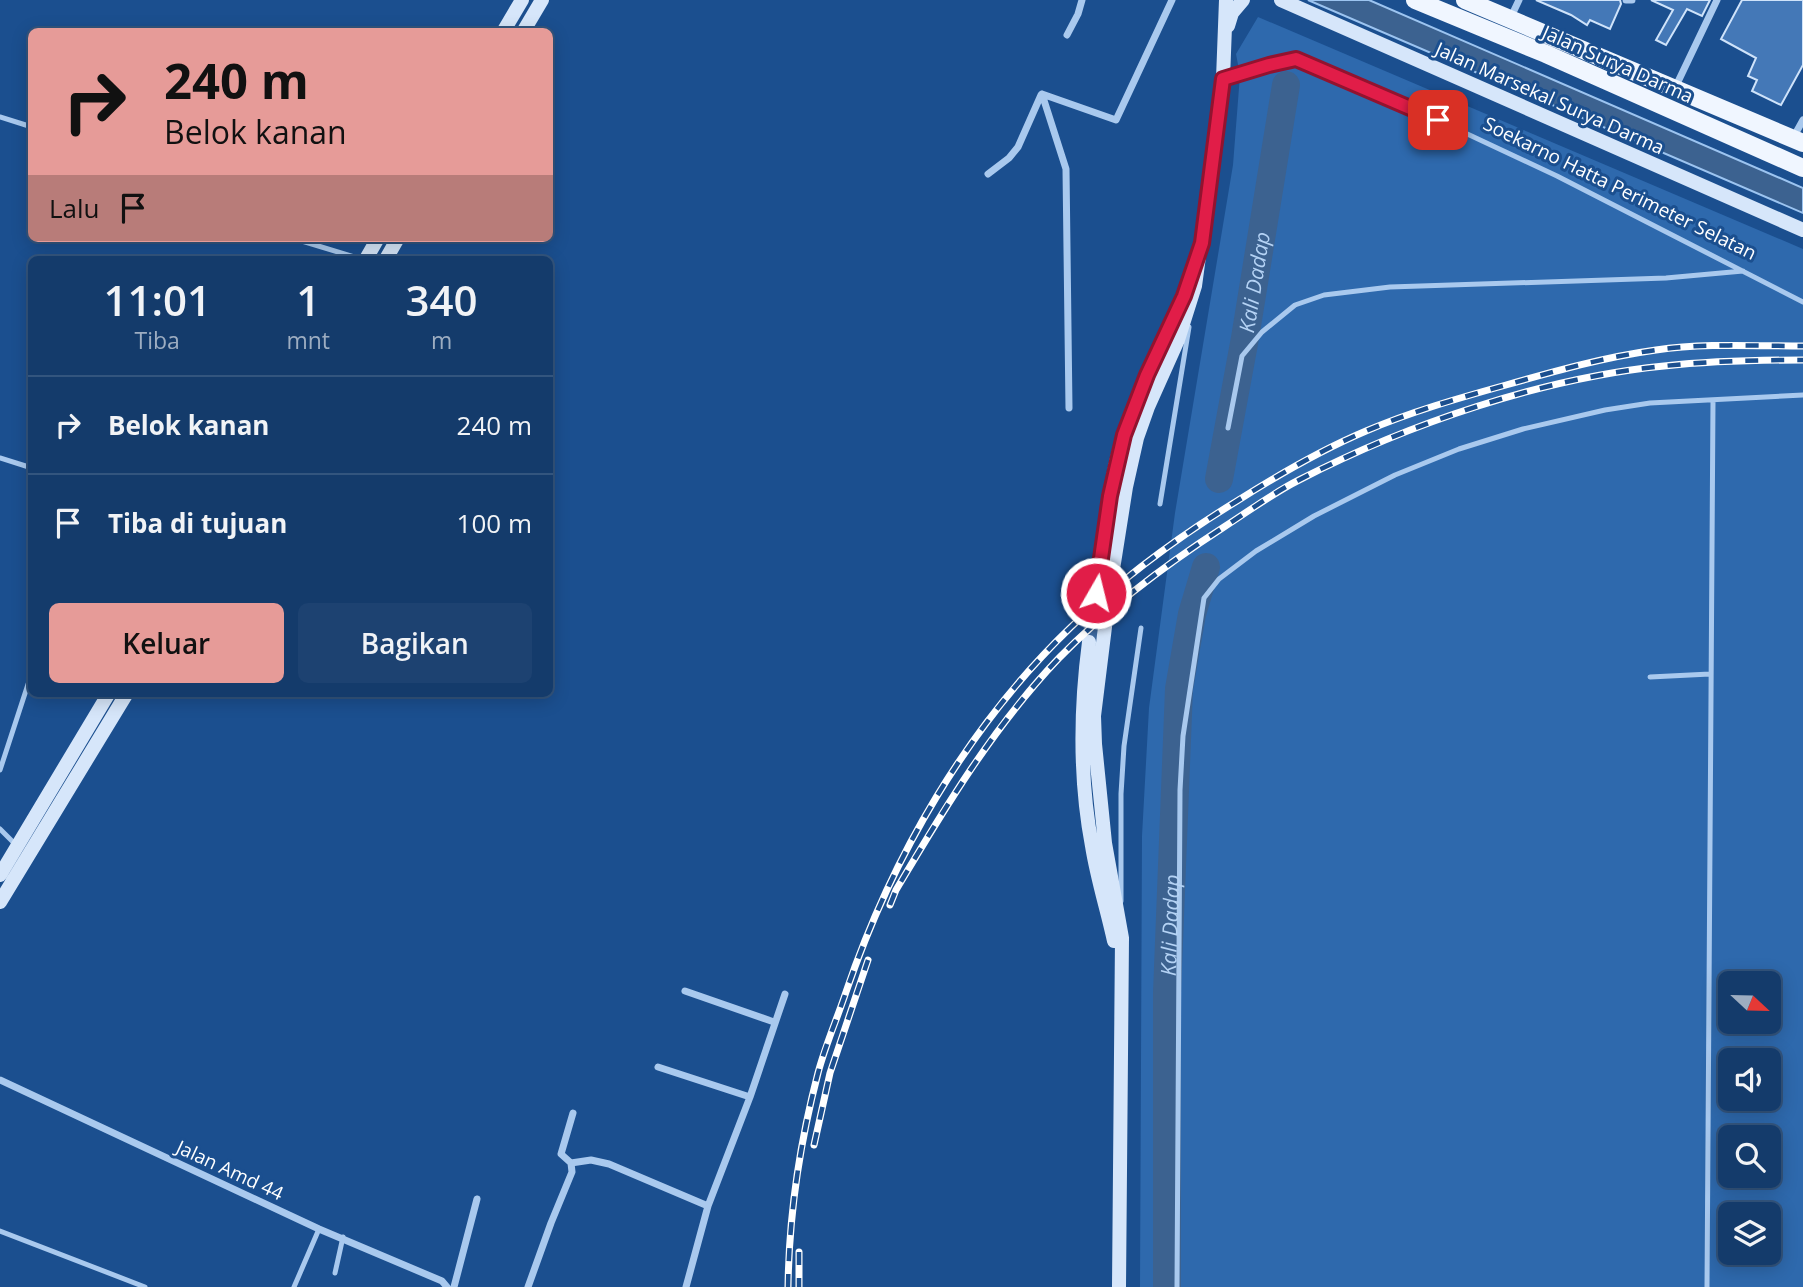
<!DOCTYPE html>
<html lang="id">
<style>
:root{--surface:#143b6b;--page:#1d4271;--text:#f1f3f6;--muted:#9dadc1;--line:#33557e;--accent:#e69b98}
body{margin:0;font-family:"Open Sans",sans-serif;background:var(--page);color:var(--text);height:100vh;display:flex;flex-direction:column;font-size:26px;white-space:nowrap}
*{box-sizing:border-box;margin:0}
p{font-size:23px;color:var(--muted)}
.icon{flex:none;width:38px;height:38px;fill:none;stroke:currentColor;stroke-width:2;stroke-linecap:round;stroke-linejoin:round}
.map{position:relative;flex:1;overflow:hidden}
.panel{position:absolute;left:28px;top:256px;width:525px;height:441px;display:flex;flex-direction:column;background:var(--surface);border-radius:10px;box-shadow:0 4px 18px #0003,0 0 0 2px var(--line)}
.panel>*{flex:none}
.hud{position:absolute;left:28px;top:28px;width:525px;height:214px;border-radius:10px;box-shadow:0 4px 18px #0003,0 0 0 2px var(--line);background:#e69b98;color:#111;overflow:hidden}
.needle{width:46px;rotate:112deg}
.tools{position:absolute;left:1718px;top:971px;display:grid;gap:14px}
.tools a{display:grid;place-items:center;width:63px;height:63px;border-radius:10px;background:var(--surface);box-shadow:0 4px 18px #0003,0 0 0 2px var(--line);font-size:35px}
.pin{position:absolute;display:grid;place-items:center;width:60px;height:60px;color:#fff;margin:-30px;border-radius:14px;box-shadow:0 4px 10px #0006}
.me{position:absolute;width:77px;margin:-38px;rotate:8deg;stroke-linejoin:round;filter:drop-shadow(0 0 5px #0008)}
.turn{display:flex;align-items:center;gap:24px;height:147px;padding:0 21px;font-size:32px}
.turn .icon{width:91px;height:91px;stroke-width:2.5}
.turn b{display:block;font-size:49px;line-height:60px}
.then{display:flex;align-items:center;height:66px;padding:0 21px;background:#0003;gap:14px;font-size:26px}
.eta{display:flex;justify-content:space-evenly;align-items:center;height:119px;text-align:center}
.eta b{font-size:42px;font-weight:600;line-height:49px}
.primary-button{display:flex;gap:14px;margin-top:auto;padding:14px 21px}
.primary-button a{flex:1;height:80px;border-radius:10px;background:var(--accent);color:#111;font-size:28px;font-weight:600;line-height:80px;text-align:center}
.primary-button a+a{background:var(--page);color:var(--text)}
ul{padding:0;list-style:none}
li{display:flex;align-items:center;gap:21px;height:98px;padding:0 21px;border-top:2px solid var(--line)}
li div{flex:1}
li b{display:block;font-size:26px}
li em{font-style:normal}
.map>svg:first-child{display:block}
.green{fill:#2e69ad;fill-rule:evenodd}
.water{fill:#3c6290;stroke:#9cc4f0;stroke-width:2}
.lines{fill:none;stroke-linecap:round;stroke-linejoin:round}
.river{stroke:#3c6290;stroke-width:28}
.building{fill:#4478b7;stroke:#cfe3fa;stroke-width:2}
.secondary-tunnel{stroke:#3d69a0;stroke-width:14;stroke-dasharray:14 7;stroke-linecap:butt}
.lane{stroke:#a9c9ee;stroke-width:5}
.street{stroke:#a9c9ee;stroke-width:7}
.secondary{stroke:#d6e6fa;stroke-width:14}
.primary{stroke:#f0f6ff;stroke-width:18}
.rail-casing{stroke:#fff;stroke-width:7}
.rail{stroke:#1b4f8f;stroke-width:4.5;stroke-dasharray:13;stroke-linecap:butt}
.route-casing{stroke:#92132f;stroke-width:18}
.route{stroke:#e11d48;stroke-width:12}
.labels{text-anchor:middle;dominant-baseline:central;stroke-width:6;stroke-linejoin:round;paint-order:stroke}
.street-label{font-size:19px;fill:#fff;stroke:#1b4f8f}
.water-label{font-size:21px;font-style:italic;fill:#b5d3f5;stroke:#1b4f8f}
</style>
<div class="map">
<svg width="1803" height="1287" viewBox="0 0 1803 1287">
<rect width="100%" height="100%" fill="#1b4f8f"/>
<path class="green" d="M 1258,17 L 1803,249 L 1803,1287 L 1140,1287 L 1142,836 L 1149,708 L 1175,513 L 1233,165 L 1240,75 L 1236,54 ZM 1731,984 L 1769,984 L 1769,1022 L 1731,1022 ZM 1731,1060 L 1769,1060 L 1769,1099 L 1731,1099 ZM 1731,1138 L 1769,1138 L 1769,1176 L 1731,1176 ZM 1731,1214 L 1769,1214 L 1769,1253 L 1731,1253 Z"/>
<path class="water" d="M 1308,0 L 1369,0 L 1803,188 L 1803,213 Z"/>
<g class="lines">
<g class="river">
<path id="s1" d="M 1219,479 L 1245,338 L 1286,85"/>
<path id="s2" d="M 1167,1287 L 1167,993 L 1179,689 L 1192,614 L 1206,567"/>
</g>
</g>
<path class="building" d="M 1536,0 L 1620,0 L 1621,4 L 1610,29 L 1590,20 L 1587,25 L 1571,15 Z
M 1651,0 L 1710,0 L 1702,16 L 1687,9 L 1666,45 L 1656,40 L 1673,10 Z
M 1742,0 L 1803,0 L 1803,65 L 1781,105 L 1752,91 L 1757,80 L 1748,76 L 1756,58 L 1721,39 Z"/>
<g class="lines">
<path class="secondary-tunnel" d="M 1105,627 L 1111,582
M 1089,642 L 1096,593"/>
<path class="lane" d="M 1224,79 L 1269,65 L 1296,59 L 1414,109 L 1557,176 L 1803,302
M 0,117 L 32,127
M 292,238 L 361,259
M 1228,428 L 1242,356 L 1262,332 L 1295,305 L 1324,295 L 1390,287 L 1666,278 L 1743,271
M 0,458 L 32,468
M 1160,504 L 1189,327
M 1650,677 L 1710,674
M 0,770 L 32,672
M 0,829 L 17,846
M 1121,901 L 1121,794 L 1124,746 L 1141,628
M 0,1231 L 145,1287
M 335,1273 L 343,1237
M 294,1287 L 319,1229
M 1177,1287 L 1180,790 L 1183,736 L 1204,598 L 1219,579 L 1256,551 L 1314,516 L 1395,475 L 1459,449 L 1523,429 L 1605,410 L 1650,403 L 1803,395
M 1707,1287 L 1713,401"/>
<path class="street" d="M 1626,0 L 1632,0
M 1510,19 L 1519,0
M 1067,35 L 1078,14 L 1082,0
M 1675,88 L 1717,0
M 1042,94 L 1066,169 L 1069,408
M 1042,94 L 1116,120 L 1172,0
M 1793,138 L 1803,120
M 988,174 L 1009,158 L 1018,147 L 1041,95
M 685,991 L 774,1022
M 658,1067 L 750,1097
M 0,1080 L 319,1229 L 442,1281 L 447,1287
M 571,1163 L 591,1160 L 609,1164 L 708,1206
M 454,1287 L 477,1199
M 528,1287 L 551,1223 L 572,1172 L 571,1163 L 561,1154 L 573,1113
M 686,1287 L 708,1206 L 750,1097 L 785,994"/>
<path class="secondary" d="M 1281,0 L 1803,230
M 1228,26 L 1232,13 L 1243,0
M 503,32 L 522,0
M 523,32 L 542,0
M 366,259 L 378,238
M 386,259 L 398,238
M 1111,582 L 1126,487 L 1137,438 L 1148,407 L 1178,340 L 1195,286 L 1223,79 L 1226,0
M 1096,593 C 1104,540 1108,484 1124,433 C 1141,382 1168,335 1188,285
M 1105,627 L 1094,716 L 1095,744 L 1105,843 L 1122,938 L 1119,1287
M 1089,642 C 1080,711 1079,777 1092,846 C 1097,878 1107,909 1114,941
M 0,875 L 109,693
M 0,902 L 127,693"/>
<path class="primary" d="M 1415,0 L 1546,54 L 1803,168
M 1465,0 L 1803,143"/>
<defs>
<path id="rail" d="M 890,905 L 896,890 C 944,809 993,727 1059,658 C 1108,608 1165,565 1224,527 C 1249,511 1273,493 1299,480 C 1408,424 1542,378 1664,366 C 1711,361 1756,360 1803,360
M 814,1145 L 830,1073 L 868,960
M 799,1252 L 799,1287
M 788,1287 C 789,1215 800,1142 818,1073 C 825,1046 837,1019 846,992 C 892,857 967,727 1071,627 C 1121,579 1178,537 1237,501 C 1278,475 1321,450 1366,431 C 1410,412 1459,398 1506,385 C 1555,371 1605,357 1656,350 C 1704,343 1755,346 1803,346"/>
</defs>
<use href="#rail" class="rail-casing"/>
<use href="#rail" class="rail"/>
</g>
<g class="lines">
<defs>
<path id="route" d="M 1096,593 L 1110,496 L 1124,435 L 1147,375 L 1184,296 L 1202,243 L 1223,79 L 1269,65 L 1296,59 L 1438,120"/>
</defs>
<use href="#route" class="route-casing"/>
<use href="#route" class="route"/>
</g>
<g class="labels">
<g class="street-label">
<text transform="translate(1618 64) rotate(24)">Jalan Surya Darma</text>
<text transform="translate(1550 98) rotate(24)">Jalan Marsekal Surya Darma</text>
<text transform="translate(1620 188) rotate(26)">Soekarno Hatta Perimeter Selatan</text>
<text transform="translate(230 1170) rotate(25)">Jalan Amd 44</text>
</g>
<g class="water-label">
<text stroke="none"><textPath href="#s1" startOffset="200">Kali Dadap</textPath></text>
<text stroke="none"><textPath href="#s2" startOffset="362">Kali Dadap</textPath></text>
</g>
</g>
</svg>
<div class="tools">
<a><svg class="needle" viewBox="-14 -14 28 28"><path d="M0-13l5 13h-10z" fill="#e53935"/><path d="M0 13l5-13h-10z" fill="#9dadc1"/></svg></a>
<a><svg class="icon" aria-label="sound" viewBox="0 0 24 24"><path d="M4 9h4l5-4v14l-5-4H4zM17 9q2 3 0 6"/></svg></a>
<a><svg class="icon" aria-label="search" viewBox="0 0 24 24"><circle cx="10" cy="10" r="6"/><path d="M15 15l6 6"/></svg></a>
<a><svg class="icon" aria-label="layers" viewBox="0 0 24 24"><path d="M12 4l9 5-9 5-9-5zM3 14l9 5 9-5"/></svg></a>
</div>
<div class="pin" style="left:1438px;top:120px;background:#d93025"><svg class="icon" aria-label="arrive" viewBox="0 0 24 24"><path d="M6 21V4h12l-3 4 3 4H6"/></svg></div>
<svg class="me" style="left:1096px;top:593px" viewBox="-20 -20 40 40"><circle r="17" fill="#e11d48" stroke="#fff" stroke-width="3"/><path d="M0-11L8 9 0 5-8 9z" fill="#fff"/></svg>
<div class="hud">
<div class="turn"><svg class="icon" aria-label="right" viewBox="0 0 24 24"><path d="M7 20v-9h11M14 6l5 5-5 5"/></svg><div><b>240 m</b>Belok kanan</div></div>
<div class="then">Lalu<svg class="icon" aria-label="arrive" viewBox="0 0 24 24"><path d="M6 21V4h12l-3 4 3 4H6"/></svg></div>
</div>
<section class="panel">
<div class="eta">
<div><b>11:01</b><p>Tiba</p></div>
<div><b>1</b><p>mnt</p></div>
<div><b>340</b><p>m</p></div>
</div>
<ul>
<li><svg class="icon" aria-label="right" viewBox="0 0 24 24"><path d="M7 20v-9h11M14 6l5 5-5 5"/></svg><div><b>Belok kanan</b></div><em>240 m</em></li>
<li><svg class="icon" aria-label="arrive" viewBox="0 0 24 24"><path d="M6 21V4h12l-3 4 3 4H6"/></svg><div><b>Tiba di tujuan</b></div><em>100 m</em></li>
</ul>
<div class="primary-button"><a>Keluar</a><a>Bagikan</a></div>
</section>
</div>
